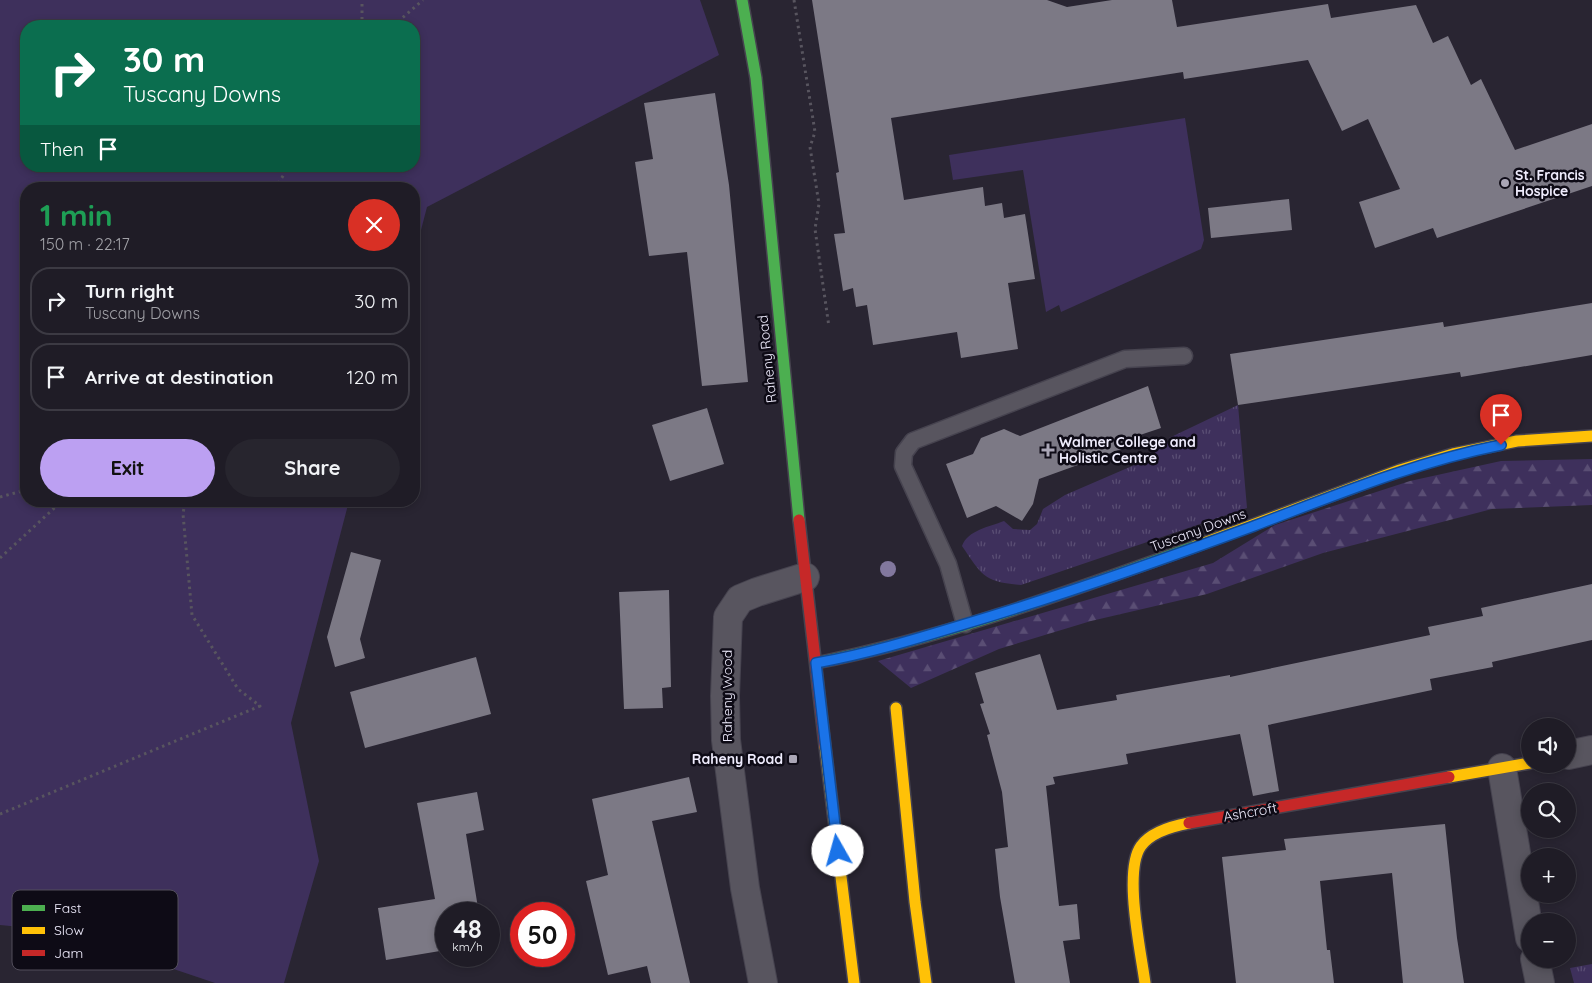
<!DOCTYPE html>
<meta charset="utf-8">
<style>
:root{--surface:#1f1c26;--page:#27252e;--text:#f1f3f6;--muted:#a1a1a7;--line:#3c3a43;--accent:#bca0f2}
body{margin:0;font-family:Quicksand,sans-serif;background:var(--page);color:var(--text);height:100vh;display:flex;flex-direction:column;font-size:19px;white-space:nowrap}
*{box-sizing:border-box;margin:0}
p{font-size:16px;color:var(--muted)}
.icon{flex:none;width:28px;height:28px;fill:none;stroke:currentColor;stroke-width:2;stroke-linecap:round;stroke-linejoin:round}
.map{position:relative;flex:1;overflow:hidden}
.panel{position:absolute;left:20px;top:182px;width:400px;height:325px;display:flex;flex-direction:column;background:var(--surface);border-radius:20px;box-shadow:0 2px 8px #0003,0 0 0 1px var(--line)}
.panel>*{flex:none}
.hud{position:absolute;left:20px;top:20px;width:400px;height:152px;border-radius:20px;box-shadow:0 2px 8px #0003,0 0 0 1px var(--line);background:#0b6e4f;color:#fff;overflow:hidden}
.fabs{position:absolute;left:1521px;top:718px;display:grid;gap:10px}
.fabs a{display:grid;place-items:center;width:55px;height:55px;border-radius:50%;background:var(--surface);box-shadow:0 2px 8px #0003,0 0 0 1px var(--line);font-size:25px}
.speed{position:absolute;left:435px;top:902px;display:flex;gap:10px;font-size:25px;font-weight:700;text-align:center}
.speed>*{display:grid;place-content:center;width:65px;height:65px;border-radius:50%;background:var(--surface);box-shadow:0 2px 8px #0003,0 0 0 1px var(--line);line-height:1}
.speed small{font-size:12px;font-weight:400}
.speed .limit{border:8px solid #d22;background:#fff;color:#111}
.pin{position:absolute;display:grid;place-items:center;width:42px;height:42px;color:#fff;margin:-51px -21px;border-radius:50% 50% 50% 0;rotate:-45deg;box-shadow:0 0 5px #0007}
.pin .icon{rotate:45deg}
.me{position:absolute;width:55px;margin:-28px;rotate:353deg;stroke-linejoin:round;filter:drop-shadow(0 0 4px #0008)}
.turn{display:flex;align-items:center;gap:18px;height:105px;padding:0 20px;font-size:22px}
.turn .icon{width:65px;height:65px;stroke-width:2.5}
.turn b{display:block;font-size:35px;line-height:42px}
.then{display:flex;align-items:center;height:48px;padding:0 20px;background:#0003;gap:10px;font-size:19px}
.round{display:grid;place-items:center;flex:none;width:52px;height:52px;border-radius:26px;background:var(--page)}
.head{display:flex;align-items:center;justify-content:space-between;height:85px;padding:0 20px}
h1{font-size:30px;font-weight:700;line-height:38px;color:#1e9e55}
.cta{display:flex;gap:10px;margin-top:auto;padding:10px 20px}
.cta a{flex:1;height:58px;border-radius:30px;background:var(--accent);color:#111;font-size:20px;font-weight:700;line-height:58px;text-align:center}
.cta a+a{background:var(--page);color:var(--text)}
ul{padding:0;list-style:none}
li{display:flex;align-items:center;gap:15px;height:68px;margin:0 10px 8px;padding:0 10px;border:2px solid var(--line);border-radius:20px}
li div{flex:1}
li b{display:block;font-size:19px}
li em{font-style:normal}
.map>svg:first-child{display:block}
.grass{fill:url(#grass-tufts)}
.forest{fill:url(#forest-firs)}
.green{fill:#3e305c;fill-rule:evenodd}
.building{fill:#7c7985}
.lines{fill:none;stroke-linecap:round;stroke-linejoin:round}
.lane-casing{stroke:#46434f;stroke-width:19}
.street-casing{stroke:#46434f;stroke-width:30}
.fast-casing{stroke:#46434f;stroke-width:14}
.slow-casing{stroke:#46434f;stroke-width:14}
.jam-casing{stroke:#46434f;stroke-width:14}
.path{stroke:#58555f;stroke-width:3;stroke-dasharray:2.5 4;stroke-linecap:butt}
.lane{stroke:#58555f;stroke-width:16}
.street{stroke:#58555f;stroke-width:28}
.fast{stroke:#4caf50;stroke-width:11}
.slow{stroke:#ffc107;stroke-width:11}
.jam{stroke:#c62828;stroke-width:11}
.tree{fill:#82789e}
.route-casing{stroke:#114b97;stroke-width:12}
.route{stroke:#1a73e8;stroke-width:9}
.poi-dot{fill:#aaa6b6;stroke:#0e0b16;stroke-width:2}
.labels{text-anchor:middle;dominant-baseline:central;stroke-width:5;stroke-linejoin:round;paint-order:stroke}
.poi-label{font-size:14px;font-weight:bold;fill:#efecfd;stroke:#0e0b16;text-anchor:start}
.street-label{font-size:14px;fill:#efecfd;stroke:#0e0b16}
.key{fill:#0e0b16;stroke:#524e5b;stroke-width:1}
.key-label{font-size:14px;fill:#efecfd}
</style>
<div class="map">
<svg width="1592" height="983" viewBox="0 0 1592 983">
<defs>
<pattern id="grass-tufts" width="24" height="20" patternUnits="userSpaceOnUse" patternTransform="scale(1.25)"><rect width="24" height="20" fill="#3e305c"/><path d="M3 7l-1-3M5 7V3M7 7l1-3M15 17l-1-3M17 17v-4M19 17l1-3" fill="none" stroke="#5a4e74"/></pattern>
<pattern id="forest-firs" width="22" height="20" patternUnits="userSpaceOnUse" patternTransform="scale(1.25)"><rect width="22" height="20" fill="#3e305c"/><path d="M5 1l3.5 6h-7zM16 11l3.5 6h-7z" fill="#5a4e74"/></pattern>
</defs>
<rect width="100%" height="100%" fill="#292532"/>
<path class="grass" d="M 1238,405 L 1247,508 L 1021,585 C 983,582 982,575 962,546 C 968,530 989,527 1004,521 L 1013,529 L 1030,530 L 1037,524 L 1043,509 L 1065,495 L 1146,460 L 1155,459 L 1155,445 L 1178,440 L 1169,438 Z
M 1592,964 L 1592,983 L 1574,983 L 1570,968 Z"/>
<path class="forest" d="M 1592,459 L 1592,505 L 1492,509 L 1323,553 L 1207,594 L 1091,621 L 999,649 L 911,688 L 878,661 L 1213,563 L 1275,525 L 1410,481 L 1501,461 Z"/>
<path class="green" d="M 0,0 L 700,0 L 719,55 L 427,207 L 414,257 L 414,189 L 26,189 L 26,501 L 349,501 L 291,723 L 319,861 L 284,983 L 215,983 L 61,931 L 0,925 ZM 26,26 L 414,26 L 414,166 L 26,166 Z
M 1185,118 L 1204,240 L 1201,249 L 1061,312 L 1059,305 L 1046,312 L 1023,170 L 953,180 L 949,155 Z"/>
<path class="building" d="M 812,0 L 1047,0 L 1067,7 L 1112,0 L 1172,0 L 1177,27 L 1328,4 L 1331,18 L 1416,5 L 1433,43 L 1448,36 L 1471,85 L 1481,79 L 1515,150 L 1592,124 L 1592,186 L 1437,238 L 1433,228 L 1375,248 L 1359,202 L 1400,189 L 1368,119 L 1342,131 L 1308,60 L 1184,79 L 1183,72 L 891,118 L 904,200 L 983,187 L 985,206 L 1002,203 L 1004,218 L 1025,214 L 1035,279 L 1008,283 L 1018,349 L 961,358 L 957,332 L 873,345 L 867,305 L 856,307 L 853,288 L 843,291 L 834,234 L 845,233 L 836,173 L 839,172 Z
M 715,93 L 729,185 L 748,382 L 702,386 L 687,252 L 649,256 L 635,162 L 653,159 L 644,103 Z
M 1289,199 L 1292,230 L 1211,238 L 1208,208 Z
M 1592,303 L 1592,355 L 1461,377 L 1460,372 L 1238,405 L 1230,354 L 1443,322 L 1444,327 Z
M 1148,386 L 1161,428 L 1131,438 L 1133,445 L 1039,479 L 1033,504 L 1022,521 L 996,506 L 967,518 L 946,464 L 973,454 L 981,438 L 1004,429 L 1020,436 Z
M 707,408 L 724,464 L 670,481 L 652,425 Z
M 351,552 L 381,560 L 360,639 L 365,658 L 335,667 L 327,637 Z
M 1592,584 L 1592,640 L 1492,662 L 1493,667 L 1430,679 L 1432,690 L 1268,725 L 1279,791 L 1253,796 L 1240,734 L 1126,754 L 1128,764 L 1053,777 L 1055,784 L 1046,786 L 1059,906 L 1077,904 L 1080,939 L 1063,941 L 1070,983 L 1015,983 L 1000,897 L 995,849 L 1008,847 L 1002,792 L 987,735 L 990,734 L 980,704 L 984,703 L 975,673 L 1040,654 L 1057,710 L 1117,700 L 1116,695 L 1230,675 L 1230,677 L 1430,635 L 1428,627 L 1483,616 L 1481,608 Z
M 669,590 L 671,687 L 662,688 L 663,708 L 624,709 L 619,592 Z
M 476,657 L 491,714 L 365,748 L 350,692 Z
M 689,777 L 697,812 L 652,821 L 690,983 L 651,983 L 647,966 L 608,975 L 586,881 L 608,875 L 592,799 Z
M 477,792 L 484,830 L 466,834 L 479,914 L 446,914 L 446,950 L 386,960 L 378,908 L 435,899 L 417,803 Z
M 1445,824 L 1457,938 L 1464,983 L 1403,983 L 1392,873 L 1320,881 L 1327,950 L 1330,950 L 1334,983 L 1236,983 L 1222,857 L 1286,850 L 1284,839 Z"/>
<g class="lines">
<defs>
<path id="lane" d="M 965,624 L 948,564 L 903,466 L 904,453 L 913,441 L 1125,359 L 1184,356"/>
<path id="street" d="M 1568,755 L 1592,750
M 1502,768 L 1530,938
M 1535,959 L 1540,983
M 763,983 L 745,888 L 726,740 L 725,696 L 728,617 L 740,599 L 757,592 L 805,577"/>
<path id="fast" d="M 742,0 L 756,78 L 799,520
M 816,663 C 946,637 1071,591 1196,546"/>
<path id="slow" d="M 1196,546 L 1400,470 L 1453,454 L 1517,441 L 1592,436
M 896,708 L 915,902 L 926,983
M 825,746 L 854,983
M 1449,777 L 1530,763
M 1145,983 C 1141,952 1123,871 1141,846 C 1151,832 1173,826 1189,823"/>
<path id="jam" d="M 799,520 L 825,746
M 1189,823 L 1449,777"/>
</defs>
<use href="#lane" class="lane-casing"/>
<use href="#street" class="street-casing"/>
<use href="#fast" class="fast-casing"/>
<use href="#slow" class="slow-casing"/>
<use href="#jam" class="jam-casing"/>
<path class="path" d="M 794,0 L 815,132 L 810,147 L 819,204 L 815,229 L 829,327
M 362,26 L 362,0
M 393,26 L 423,0
M 275,189 L 289,166
M 0,497 L 26,490
M 0,558 L 62,501
M 0,814 L 260,706 L 238,689 L 192,615 L 183,514 L 185,501"/>
<use href="#lane" class="lane"/>
<use href="#street" class="street"/>
<use href="#fast" class="fast"/>
<use href="#slow" class="slow"/>
<use href="#jam" class="jam"/>
</g>
<circle class="tree" cx="888" cy="569" r="8"/>
<g class="lines">
<defs>
<path id="route" d="M 838,851 L 816,663 C 867,654 916,639 965,624 C 1063,595 1159,561 1254,526 C 1336,495 1415,462 1501,445"/>
</defs>
<use href="#route" class="route-casing"/>
<use href="#route" class="route"/>
</g>
<g class="poi-dot">
<circle cx="1505" cy="183" r="5"/>
<path d="M1045.5 442.5h5v5h5v5h-5v5h-5v-5h-5v-5h5z"/>
<rect x="788" y="754" width="10" height="10" rx="2.5"/>
</g>
<g class="labels">
<g class="poi-label">
<text x="1515" y="175">St. Francis<tspan x="1515" dy="16">Hospice</tspan></text>
<text x="1059" y="442">Walmer College and<tspan x="1059" dy="16">Holistic Centre</tspan></text>
<text x="783" y="759" text-anchor="end">Raheny Road</text>
</g>
<g class="street-label">
<text transform="translate(767 359) rotate(-96)">Raheny Road</text>
<text transform="translate(1198 530) rotate(-20)">Tuscany Downs</text>
<text transform="translate(727 696) rotate(-90)">Raheny Wood</text>
<text transform="translate(1250 812) rotate(-10)">Ashcroft</text>
</g>
</g>
<rect x="12" y="890" width="166" height="80" rx="8" class="key"/>
<rect x="22" y="905" width="23" height="6" fill="#4caf50"/>
<rect x="22" y="927" width="23" height="7" fill="#ffc107"/>
<rect x="22" y="950" width="23" height="6" fill="#c62828"/>
<g class="key-label">
<text x="54" y="913">Fast</text>
<text x="54" y="935">Slow</text>
<text x="54" y="958">Jam</text>
</g>
</svg>
<div class="fabs">
<a><svg class="icon" aria-label="sound" viewBox="0 0 24 24"><path d="M4 9h4l5-4v14l-5-4H4zM17 9q2 3 0 6"/></svg></a>
<a><svg class="icon" aria-label="search" viewBox="0 0 24 24"><circle cx="10" cy="10" r="6"/><path d="M15 15l6 6"/></svg></a>
<a>+</a>
<a>−</a>
</div>
<div class="speed"><div>48<small>km/h</small></div><div class="limit">50</div></div>
<div class="pin" style="left:1501px;top:445px;background:#d93025"><svg class="icon" aria-label="arrive" viewBox="0 0 24 24"><path d="M6 21V4h12l-3 4 3 4H6"/></svg></div>
<svg class="me" style="left:838px;top:851px" viewBox="-20 -20 40 40"><circle r="19" fill="#fff"/><path d="M0-13L10 11 0 6-10 11z" fill="#1a73e8"/></svg>
<div class="hud">
<div class="turn"><svg class="icon" aria-label="right" viewBox="0 0 24 24"><path d="M7 20v-9h11M14 6l5 5-5 5"/></svg><div><b>30 m</b>Tuscany Downs</div></div>
<div class="then">Then<svg class="icon" aria-label="arrive" viewBox="0 0 24 24"><path d="M6 21V4h12l-3 4 3 4H6"/></svg></div>
</div>
<section class="panel">
<div class="head"><div><h1>1 min</h1><p>150 m · 22:17</p></div><a class="round" style="background:#d93025;color:#fff"><svg class="icon" aria-label="close" viewBox="0 0 24 24"><path d="M6 6l12 12M18 6L6 18"/></svg></a></div>
<ul>
<li><svg class="icon" aria-label="right" viewBox="0 0 24 24"><path d="M7 20v-9h11M14 6l5 5-5 5"/></svg><div><b>Turn right</b><p>Tuscany Downs</p></div><em>30 m</em></li>
<li><svg class="icon" aria-label="arrive" viewBox="0 0 24 24"><path d="M6 21V4h12l-3 4 3 4H6"/></svg><div><b>Arrive at destination</b></div><em>120 m</em></li>
</ul>
<div class="cta"><a>Exit</a><a>Share</a></div>
</section>
</div>
